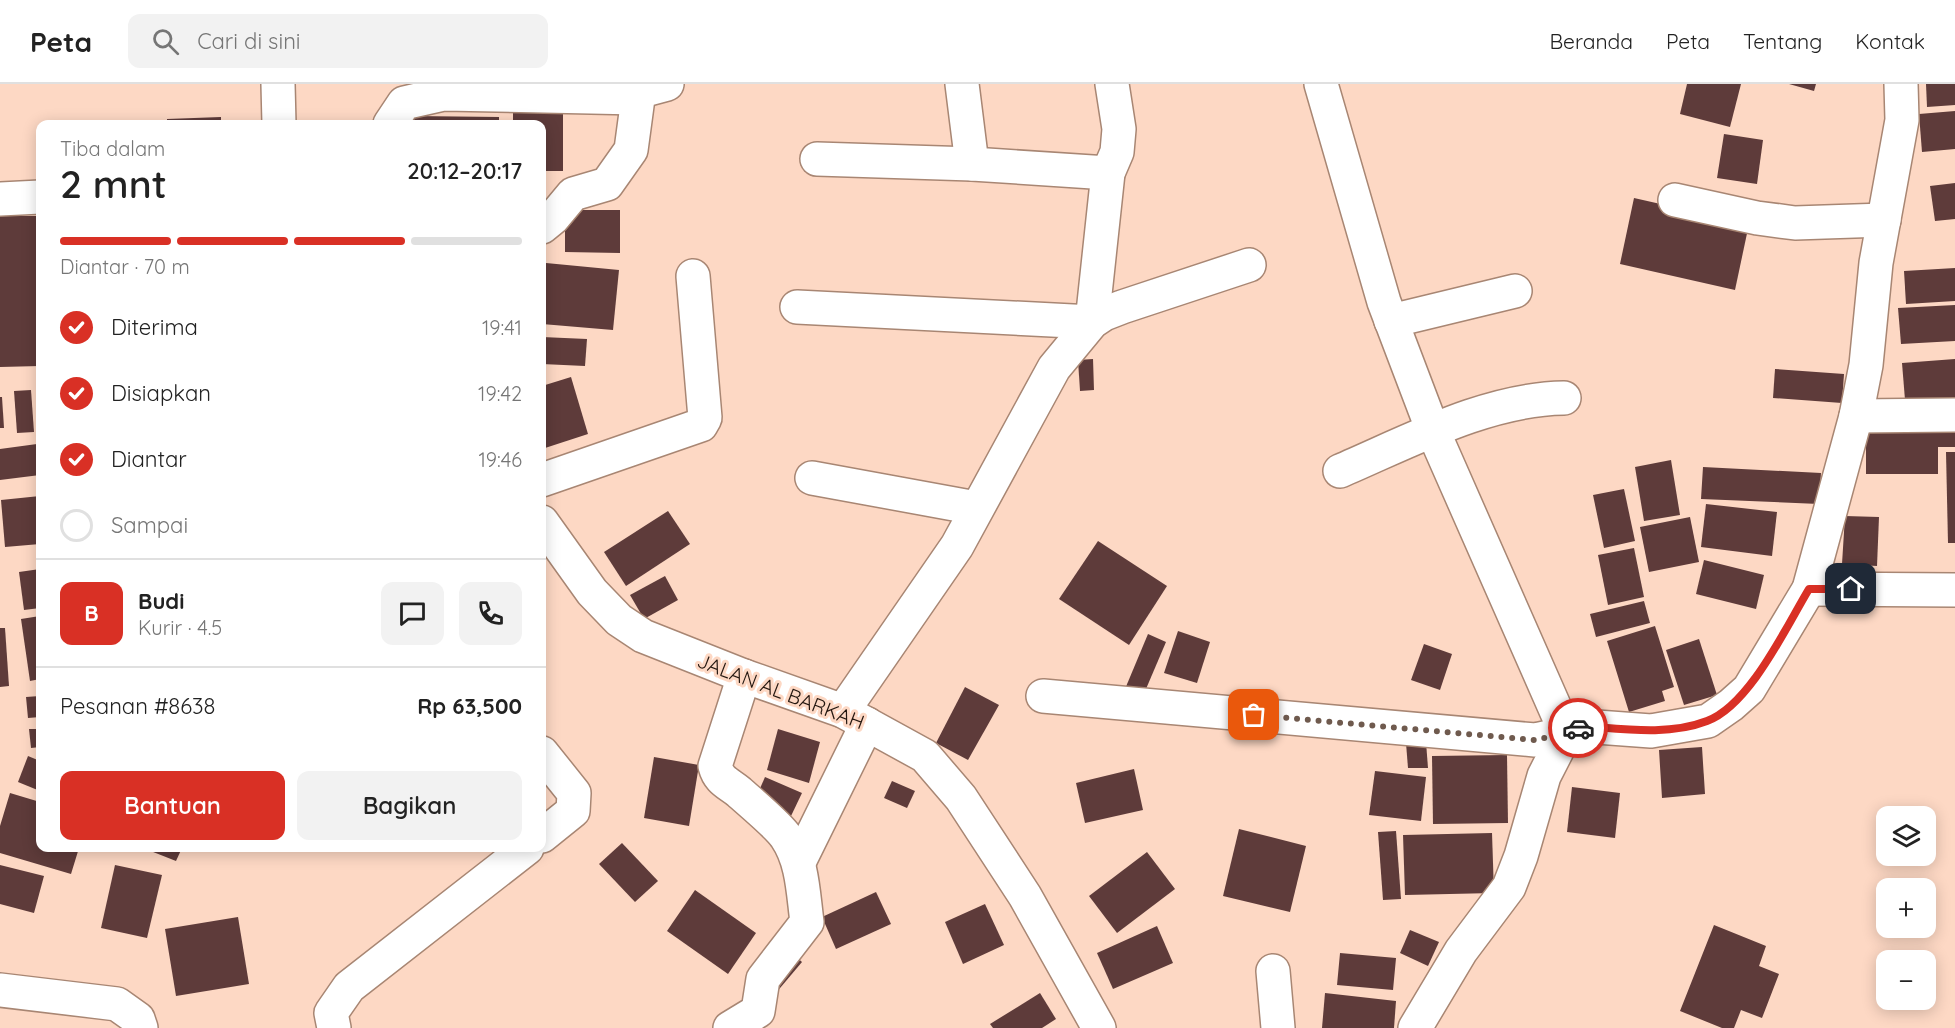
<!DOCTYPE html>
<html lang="id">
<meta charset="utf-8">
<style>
:root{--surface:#fff;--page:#f2f2f2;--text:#222;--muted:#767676;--line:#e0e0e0;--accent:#d93025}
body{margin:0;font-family:Quicksand,sans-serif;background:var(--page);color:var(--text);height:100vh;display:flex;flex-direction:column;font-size:22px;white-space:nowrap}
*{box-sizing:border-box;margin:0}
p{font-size:20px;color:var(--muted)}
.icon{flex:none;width:33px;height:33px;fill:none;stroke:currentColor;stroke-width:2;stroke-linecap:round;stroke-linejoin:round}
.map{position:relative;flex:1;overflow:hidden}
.drawer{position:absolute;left:36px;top:36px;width:510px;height:732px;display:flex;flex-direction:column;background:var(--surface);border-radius:12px;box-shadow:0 3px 15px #0003}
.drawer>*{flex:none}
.controls{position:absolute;left:1876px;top:722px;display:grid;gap:12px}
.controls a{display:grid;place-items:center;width:60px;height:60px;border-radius:12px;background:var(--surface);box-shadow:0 3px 15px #0003;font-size:30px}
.pin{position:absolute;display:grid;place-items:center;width:51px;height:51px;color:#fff;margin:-26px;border-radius:12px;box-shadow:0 3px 9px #0006}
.courier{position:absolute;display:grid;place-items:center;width:60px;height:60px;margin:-30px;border:4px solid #d93025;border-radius:50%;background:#fff;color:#222;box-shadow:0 2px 8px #0007}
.headline em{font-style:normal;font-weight:600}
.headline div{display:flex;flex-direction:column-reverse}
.headline{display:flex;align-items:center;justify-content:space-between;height:102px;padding:0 24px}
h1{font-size:39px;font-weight:600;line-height:45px}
.bar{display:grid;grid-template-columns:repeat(4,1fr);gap:9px 6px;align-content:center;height:72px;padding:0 24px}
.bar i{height:8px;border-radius:4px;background:var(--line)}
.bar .selected{background:var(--accent)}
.bar p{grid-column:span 4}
.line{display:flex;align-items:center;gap:15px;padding:0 24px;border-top:2px solid var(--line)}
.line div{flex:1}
.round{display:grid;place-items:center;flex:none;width:63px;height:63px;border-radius:12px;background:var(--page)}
ol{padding:0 24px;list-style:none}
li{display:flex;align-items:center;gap:18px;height:66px}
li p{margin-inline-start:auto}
li .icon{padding:6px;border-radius:50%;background:var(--accent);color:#fff;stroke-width:4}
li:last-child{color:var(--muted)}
li i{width:33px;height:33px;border:3px solid var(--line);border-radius:50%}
.cta{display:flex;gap:12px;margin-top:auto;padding:12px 24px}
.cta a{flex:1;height:69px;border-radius:12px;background:var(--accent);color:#fff;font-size:24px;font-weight:600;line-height:69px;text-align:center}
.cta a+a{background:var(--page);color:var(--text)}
header{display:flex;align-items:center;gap:36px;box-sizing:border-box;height:84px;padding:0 30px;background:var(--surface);border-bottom:2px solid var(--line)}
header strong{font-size:28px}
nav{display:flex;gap:33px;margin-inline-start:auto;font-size:21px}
.search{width:420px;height:54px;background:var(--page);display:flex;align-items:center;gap:15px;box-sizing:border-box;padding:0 21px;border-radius:12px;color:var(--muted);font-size:22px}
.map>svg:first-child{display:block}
.building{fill:#5e3b3a}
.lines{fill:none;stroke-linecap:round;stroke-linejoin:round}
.minor-casing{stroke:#a88673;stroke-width:36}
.minor{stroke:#fff;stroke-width:33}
.done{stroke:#6f5a4e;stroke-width:6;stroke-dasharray:0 10.8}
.route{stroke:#d93025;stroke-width:8}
.labels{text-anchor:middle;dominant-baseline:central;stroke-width:6;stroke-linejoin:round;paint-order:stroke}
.street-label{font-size:20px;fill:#23160f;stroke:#fdd8c4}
</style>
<header>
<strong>Peta</strong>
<div class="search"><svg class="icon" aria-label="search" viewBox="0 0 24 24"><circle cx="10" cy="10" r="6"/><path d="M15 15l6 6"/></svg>Cari di sini</div>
<nav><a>Beranda</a><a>Peta</a><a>Tentang</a><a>Kontak</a></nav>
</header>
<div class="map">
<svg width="1955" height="944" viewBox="0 0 1955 944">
<rect width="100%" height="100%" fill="#fdd8c4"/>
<!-- building -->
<g class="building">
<path d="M1687,0H1741L1730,43L1680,30Z"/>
<path d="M1789,0H1816L1814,7Z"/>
<path d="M1926,0H1955V21L1927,23Z"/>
<path d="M513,18L563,19V87H542V40H513Z"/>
<path d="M1955,27V65L1922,68L1919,30Z"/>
<path d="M413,32L499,33V40H413Z"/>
<path d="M221,33V40H167V35Z"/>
<path d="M1724,50L1763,56L1757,100L1717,94Z"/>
<path d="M542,99H546L543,120H542Z"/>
<path d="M1955,99V135L1935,137L1930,102Z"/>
<path d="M1634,114L1749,140L1735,206L1620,180Z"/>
<path d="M565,126H620V169L565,168Z"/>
<path d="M0,132H40V282L0,283Z"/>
<path d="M546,179L619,186L613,246L542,240Z"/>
<path d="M1955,184V217L1906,220L1904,187Z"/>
<path d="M1955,221V257L1901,260L1898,224Z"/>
<path d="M542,253L587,255L585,282L542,280Z"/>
<path d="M1093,275L1094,306L1080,307L1078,276Z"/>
<path d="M1955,275V324L1906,328L1902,279Z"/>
<path d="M1775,285L1844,290L1842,319L1773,314Z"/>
<path d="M571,293L588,350L542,365V302Z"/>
<path d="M31,306L34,348L17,349L14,307Z"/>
<path d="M0,313H2L4,344H0Z"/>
<path d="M1955,337V363H1938V390H1866V338Z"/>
<path d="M37,360L40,391L0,396V365Z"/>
<path d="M1946,368H1955V459H1948Z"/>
<path d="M1671,376L1680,431L1644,437L1635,383Z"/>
<path d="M1703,383L1821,389L1819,420L1701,415Z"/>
<path d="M1624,405L1635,457L1604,464L1593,411Z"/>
<path d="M40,412V460L5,463L1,416Z"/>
<path d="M1706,420L1777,428L1772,472L1701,463Z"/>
<path d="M668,427L690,460L626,502L604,468Z"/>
<path d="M1845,432L1879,433L1877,482L1842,480Z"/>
<path d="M1690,433L1699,478L1649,488L1640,443Z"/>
<path d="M1098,457L1167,502L1129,561L1059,515Z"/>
<path d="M1634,464L1644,513L1608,521L1598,471Z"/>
<path d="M1704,476L1764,491L1756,525L1696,510Z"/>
<path d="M40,485V524L24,526L19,488Z"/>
<path d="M665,492L678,516L644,535L630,511Z"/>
<path d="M1644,517L1650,539L1596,553L1590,530Z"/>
<path d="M40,532V595L30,597L21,535Z"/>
<path d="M1655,542L1674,603L1662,607L1665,617L1629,628L1607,557Z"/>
<path d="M0,544H5L9,602L0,603Z"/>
<path d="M1178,547L1210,558L1197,599L1164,589Z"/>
<path d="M1148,550L1166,558L1143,612L1125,605Z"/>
<path d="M1699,555L1717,611L1684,621L1666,566Z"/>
<path d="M1424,560L1452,570L1440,606L1411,596Z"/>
<path d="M965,603L999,621L968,676L936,659Z"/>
<path d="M40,612V633L28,634L26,613Z"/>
<path d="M29,645H40V663L31,664Z"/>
<path d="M778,645L820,658L809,699L767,686Z"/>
<path d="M1426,658L1428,684H1408L1406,659Z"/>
<path d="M1702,663L1705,710L1662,714L1659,666Z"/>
<path d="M1507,671L1508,739L1433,740L1432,672Z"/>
<path d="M28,672L40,677V707L18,698Z"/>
<path d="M654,673L699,681L689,742L644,734Z"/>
<path d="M1134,685L1143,726L1085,739L1076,699Z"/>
<path d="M1375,687L1426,693L1421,737L1369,731Z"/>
<path d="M765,693L802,709L791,732L755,716Z"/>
<path d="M892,697L915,707L907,724L884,714Z"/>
<path d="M1572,703L1620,709L1615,754L1567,748Z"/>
<path d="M10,709L40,718V764H79L71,790L0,769V742Z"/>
<path d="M1239,745L1306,762L1290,828L1223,812Z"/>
<path d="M1396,747L1401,815L1383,816L1378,748Z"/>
<path d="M1492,749L1494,809L1405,811L1403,751Z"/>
<path d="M622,759L658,797L635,818L599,780Z"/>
<path d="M143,764H182L176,777Z"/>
<path d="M1147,768L1175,805L1117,849L1089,812Z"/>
<path d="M0,781L44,792L34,829L0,820Z"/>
<path d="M115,781L162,791L147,854L101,844Z"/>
<path d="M695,806L756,849L728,890L667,847Z"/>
<path d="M876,808L891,840L836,865L822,833Z"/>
<path d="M985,820L1004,861L963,880L945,838Z"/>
<path d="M238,833L249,900L176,912L165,845Z"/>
<path d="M1714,841L1766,862L1759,882L1779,890L1762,934L1741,926L1734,944H1722L1680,927Z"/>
<path d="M1157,842L1173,879L1113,905L1097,869Z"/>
<path d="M1410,846L1439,858L1428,882L1400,869Z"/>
<path d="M1340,869L1396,874L1393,906L1337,901Z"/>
<path d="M793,870L802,878L775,910Z"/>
<path d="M1040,909L1056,935L1042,944H993L990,940Z"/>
<path d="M1325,909L1396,917L1394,944H1322Z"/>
</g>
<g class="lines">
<defs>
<g id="minor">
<path d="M278,0L279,40"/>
<path d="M962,0L972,80L1108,89"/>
<path d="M390,40L404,19L444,10L638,14"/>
<path d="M817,75L972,80"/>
<path d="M0,115L40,113"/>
<path d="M1675,116L1757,134L1795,139L1884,136"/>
<path d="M542,143L553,134L573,110L607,100L631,66L638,14L641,7L667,0"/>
<path d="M797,223L1092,238L1108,89L1117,68L1119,45L1112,0"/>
<path d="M1391,237L1515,207"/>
<path d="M1856,332L1955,331"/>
<path d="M1340,387C1410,357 1487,315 1564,314"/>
<path d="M812,394L976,424"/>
<path d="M542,396L701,341L705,334L693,192"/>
<path d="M542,438L592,508L619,536L643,552L744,592L843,627L925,672L961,714L1025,812L1099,944"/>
<path d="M1809,505L1955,506"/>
<path d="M1043,612L1535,656L1566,649L1433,347L1384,218L1321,0"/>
<path d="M843,627L957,462L1054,284L1092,238L1104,230L1122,223L1249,181"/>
<path d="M542,669L574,709L573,727L542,752"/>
<path d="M799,778L867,640"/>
<path d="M1273,887L1278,944"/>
<path d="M0,906L117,920L138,935L141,944"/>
<path d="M334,944L331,929L349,903L527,764"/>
<path d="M730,944L758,927L763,895L807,838C803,809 803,778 786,753C779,742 750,718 739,708C728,699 719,697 715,682L744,592"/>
<path d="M1415,944L1461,867L1509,803L1521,772L1544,692L1566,649L1583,642L1651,647L1708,637L1731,621L1749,605L1809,505L1856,332L1866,281L1876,179L1902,36L1901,0"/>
</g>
</defs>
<!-- minor casing -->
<use href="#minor" class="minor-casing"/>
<!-- minor -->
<use href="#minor" class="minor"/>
</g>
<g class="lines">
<!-- done -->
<path class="done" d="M1254,631L1535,656L1566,649L1578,644"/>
<!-- route -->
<path class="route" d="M1578,644L1583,642C1624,645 1668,652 1707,637C1750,621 1786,543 1809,505H1851"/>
</g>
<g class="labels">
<!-- street labels -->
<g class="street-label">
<text transform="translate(781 607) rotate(21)">JALAN AL BARKAH</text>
</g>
</g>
</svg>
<div class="controls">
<a><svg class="icon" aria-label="layers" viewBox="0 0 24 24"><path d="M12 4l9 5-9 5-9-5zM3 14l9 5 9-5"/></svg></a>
<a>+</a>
<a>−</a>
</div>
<div class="pin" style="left:1254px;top:631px;background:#ea580c"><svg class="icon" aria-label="bag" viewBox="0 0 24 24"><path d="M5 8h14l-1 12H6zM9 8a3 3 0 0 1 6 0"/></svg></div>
<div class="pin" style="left:1851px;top:505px;background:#1f2937"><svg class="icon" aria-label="home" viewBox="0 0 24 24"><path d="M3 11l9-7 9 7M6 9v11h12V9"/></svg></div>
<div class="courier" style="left:1578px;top:644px"><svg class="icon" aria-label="car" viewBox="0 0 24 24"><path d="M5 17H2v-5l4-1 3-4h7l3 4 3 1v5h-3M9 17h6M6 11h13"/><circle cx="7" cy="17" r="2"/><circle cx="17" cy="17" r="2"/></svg></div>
<section class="drawer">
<div class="headline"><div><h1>2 mnt</h1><p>Tiba dalam</p></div><em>20:12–20:17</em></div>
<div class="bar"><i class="selected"></i><i class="selected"></i><i class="selected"></i><i></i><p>Diantar · 70 m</p></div>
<ol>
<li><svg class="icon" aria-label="check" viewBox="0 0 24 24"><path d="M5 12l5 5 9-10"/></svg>Diterima<p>19:41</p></li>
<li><svg class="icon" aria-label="check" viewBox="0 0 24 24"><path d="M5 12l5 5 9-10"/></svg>Disiapkan<p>19:42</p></li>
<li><svg class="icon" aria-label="check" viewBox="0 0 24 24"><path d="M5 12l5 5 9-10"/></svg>Diantar<p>19:46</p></li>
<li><i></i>Sampai</li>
</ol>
<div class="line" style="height:108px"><b class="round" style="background:var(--accent);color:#fff">B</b><div><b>Budi</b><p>Kurir · 4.5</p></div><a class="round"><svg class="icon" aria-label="chat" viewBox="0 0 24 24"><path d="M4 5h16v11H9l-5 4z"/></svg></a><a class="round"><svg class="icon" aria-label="phone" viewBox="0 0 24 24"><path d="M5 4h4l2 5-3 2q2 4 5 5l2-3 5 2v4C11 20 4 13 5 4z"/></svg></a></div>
<div class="line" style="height:78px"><div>Pesanan #8638</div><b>Rp 63,500</b></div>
<div class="cta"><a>Bantuan</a><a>Bagikan</a></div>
</section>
</div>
